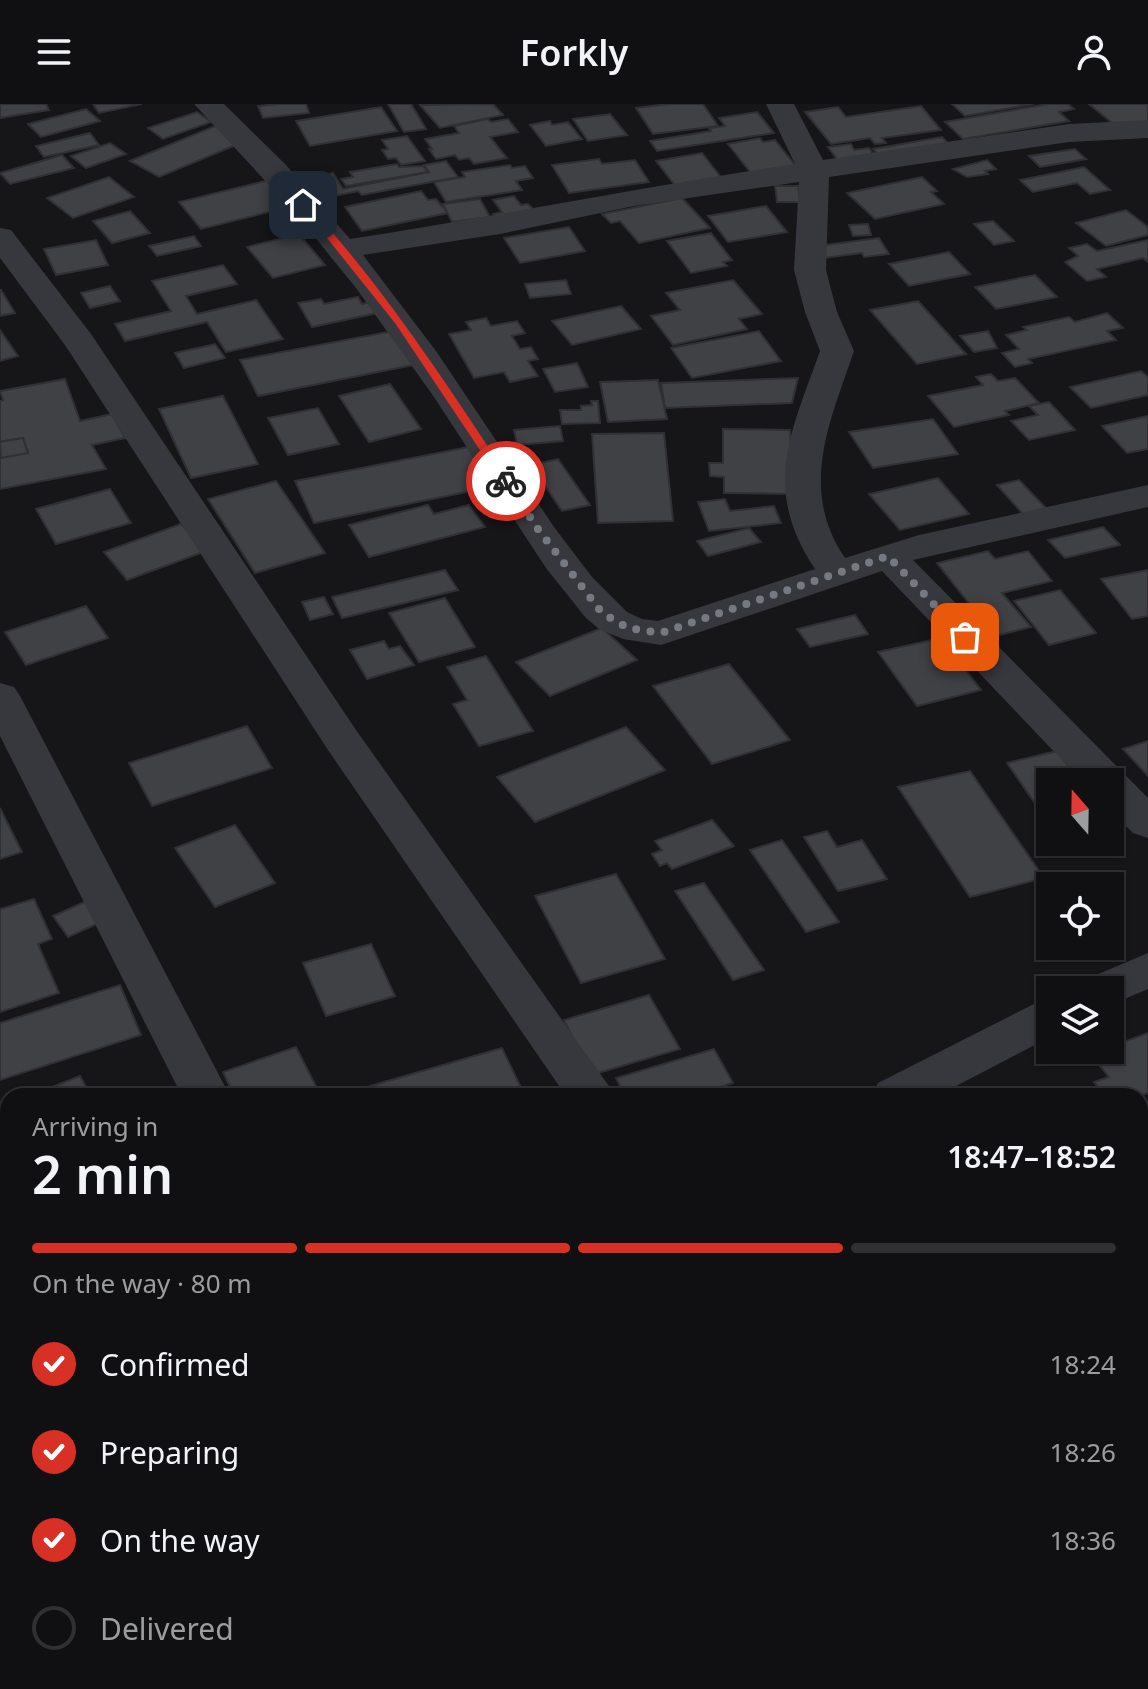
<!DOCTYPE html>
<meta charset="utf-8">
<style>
:root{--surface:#101012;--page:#19191b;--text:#f1f3f6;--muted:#9c9d9f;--line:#303032;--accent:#d93025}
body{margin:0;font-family:"Noto Sans",sans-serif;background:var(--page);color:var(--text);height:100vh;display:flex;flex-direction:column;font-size:30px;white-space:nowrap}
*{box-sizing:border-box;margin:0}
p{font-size:26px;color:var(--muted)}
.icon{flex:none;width:44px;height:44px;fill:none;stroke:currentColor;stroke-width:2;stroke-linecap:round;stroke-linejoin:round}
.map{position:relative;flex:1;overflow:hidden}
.sheet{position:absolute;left:0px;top:984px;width:1148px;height:602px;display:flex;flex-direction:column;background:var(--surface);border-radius:24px 24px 0 0;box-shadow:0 2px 6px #0004,0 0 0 2px var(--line)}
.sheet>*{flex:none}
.needle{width:52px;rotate:340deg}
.fabs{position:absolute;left:1036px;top:664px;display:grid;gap:16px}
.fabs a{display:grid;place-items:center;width:88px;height:88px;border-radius:0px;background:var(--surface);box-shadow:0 2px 6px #0004,0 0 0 2px var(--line);font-size:40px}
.pin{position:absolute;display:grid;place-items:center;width:68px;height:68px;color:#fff;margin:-34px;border-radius:16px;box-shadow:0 4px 12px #0006}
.courier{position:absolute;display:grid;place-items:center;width:80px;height:80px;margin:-40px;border:6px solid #d93025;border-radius:50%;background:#fff;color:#222;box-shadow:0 2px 10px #0007}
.head em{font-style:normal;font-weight:600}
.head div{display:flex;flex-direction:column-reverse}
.head{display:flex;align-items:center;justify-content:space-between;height:136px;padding:0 32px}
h1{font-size:52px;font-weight:600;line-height:60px}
.bar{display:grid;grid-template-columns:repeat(4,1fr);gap:12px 8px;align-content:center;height:96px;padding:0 32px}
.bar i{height:10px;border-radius:6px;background:var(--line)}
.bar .active{background:var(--accent)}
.bar p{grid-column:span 4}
ol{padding:0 32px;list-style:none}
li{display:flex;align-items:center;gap:24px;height:88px}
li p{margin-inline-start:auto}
li .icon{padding:8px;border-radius:50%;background:var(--accent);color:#fff;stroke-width:4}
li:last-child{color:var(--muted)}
li i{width:44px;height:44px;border:4px solid var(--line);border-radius:50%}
header{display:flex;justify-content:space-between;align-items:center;height:104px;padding:0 32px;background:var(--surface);font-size:36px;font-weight:600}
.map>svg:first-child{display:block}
.building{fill:#404145;stroke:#303034;stroke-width:2}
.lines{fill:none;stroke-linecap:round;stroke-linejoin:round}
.minor{fill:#37383d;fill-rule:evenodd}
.route{fill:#d93025}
.done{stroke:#757981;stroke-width:8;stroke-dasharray:0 14.4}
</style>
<header><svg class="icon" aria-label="menu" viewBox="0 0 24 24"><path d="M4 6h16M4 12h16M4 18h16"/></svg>Forkly<svg class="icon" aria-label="person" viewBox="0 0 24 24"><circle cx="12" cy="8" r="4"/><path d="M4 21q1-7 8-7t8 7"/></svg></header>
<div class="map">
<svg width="1148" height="1585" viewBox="0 0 1148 1585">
<rect width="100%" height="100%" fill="#161618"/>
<!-- building -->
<g class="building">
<path d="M0,0H46L49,6L0,14Z"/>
<path d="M93,0H142L99,9Z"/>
<path d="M278,0H306L309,9L263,14L258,2Z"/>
<path d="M388,0H411L426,25L404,28Z"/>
<path d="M493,0L503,11L440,24L420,1Z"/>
<path d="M668,0H703L718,22L653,30L636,4Z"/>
<path d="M952,0H1034L965,12Z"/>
<path d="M1048,0H1068L1074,5L1059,8L1069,17L963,35L945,18Z"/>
<path d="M1089,0H1148V17L1117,23Z"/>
<path d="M921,2L941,26L882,34L886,39L875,40L870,34L831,40L805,8L838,3L846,13Z"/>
<path d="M381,3L397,27L310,42L296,17Z"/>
<path d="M86,5L100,17L41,33L28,20Z"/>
<path d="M197,8L211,18L163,35L148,24Z"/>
<path d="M757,8L774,29L657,47L650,37L711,27L709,24L725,22L719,14Z"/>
<path d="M610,10L627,31L588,37L573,15Z"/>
<path d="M488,15L491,18L508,15L518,28L490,33L507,54L474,60L469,54L459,56L455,51L436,55L429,45H432L425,35L459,29L454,22Z"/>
<path d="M550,17L552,21L568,18L582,35L546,42L530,21Z"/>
<path d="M215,22L243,38L159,73L130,57Z"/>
<path d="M90,29L99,41L44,53L36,42Z"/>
<path d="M407,32L425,57L401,61L396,54L388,55L382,46L388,45L382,36Z"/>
<path d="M942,33L953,45L884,57L873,45Z"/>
<path d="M760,34L763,38L775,36L799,66L754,73L728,40Z"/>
<path d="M110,39L126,50L86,64L71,52Z"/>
<path d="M851,40L854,46L869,44L876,54L839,58L828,43Z"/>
<path d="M1075,45L1086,55L1040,63L1029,52Z"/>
<path d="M702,49L723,76L677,84L656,57Z"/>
<path d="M62,51L74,64L10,80L0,69Z"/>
<path d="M599,55L602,60L635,56L649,78L569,89L552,61Z"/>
<path d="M987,56L996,65L985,67L988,70L967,73L953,65Z"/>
<path d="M446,57L458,73L362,91L358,87L335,92L322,72L333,69L343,85L429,68L424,61Z"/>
<path d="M397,60L399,63L423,62L428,68L346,82L341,75L353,73L350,68Z"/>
<path d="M510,61L512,64L525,62L533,74L516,77L522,86L446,98L434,78L465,73L462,68Z"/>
<path d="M1084,63L1110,86L1090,90L1077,79L1033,88L1020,76Z"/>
<path d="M109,73L134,93L73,114L47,94Z"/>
<path d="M922,73L937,87L931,88L944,100L875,115L847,89Z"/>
<path d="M269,76L293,102L201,125L179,98Z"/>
<path d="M775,82H798L800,98H777Z"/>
<path d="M421,87L428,96L436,95L448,109L362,127L345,103Z"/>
<path d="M514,92L521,101L528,100L536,108L498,116L493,110L502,108L493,96Z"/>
<path d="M682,94L710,124L639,139L620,117L611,119L602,110Z"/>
<path d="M480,95L490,113L452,118L443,100Z"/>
<path d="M766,102L787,128L728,138L708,112Z"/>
<path d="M1126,106L1148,123V131L1106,142L1076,119Z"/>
<path d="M130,107L150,129L112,139L93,117Z"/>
<path d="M993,117L1014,137L994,141L974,120Z"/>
<path d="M868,120L871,131L853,132L849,121Z"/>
<path d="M569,123L585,147L520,159L504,134Z"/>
<path d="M711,129L732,156L723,158L727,162L691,169L667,137Z"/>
<path d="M299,130L325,161L273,174L247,143Z"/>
<path d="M194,132L201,142L157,152L149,142Z"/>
<path d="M879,134L889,150L864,153L862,149L824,154L817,142Z"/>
<path d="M96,136L108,161L56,171L44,145Z"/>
<path d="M1148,136V158L1143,154L1097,165L1106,173L1087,177L1065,158L1078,152L1069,144L1087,140L1097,147Z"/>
<path d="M949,148L970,170L909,182L889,160Z"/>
<path d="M223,161L237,180L186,192L197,210L256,196L283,235L226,248L207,218L125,237L115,220L171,207L152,177Z"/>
<path d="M1035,171L1057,193L996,205L975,183Z"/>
<path d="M566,176L571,190L530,194L525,180Z"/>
<path d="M733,176L762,210L739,215L747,225L673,241L651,212L680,206L666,189Z"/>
<path d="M110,182L120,197L90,204L81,189Z"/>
<path d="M0,186H1L15,209L0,212Z"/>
<path d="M358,193L362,200L375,197L382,208L312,223L298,199L321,195L324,200Z"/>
<path d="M918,197L966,250L917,260L870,206Z"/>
<path d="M621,202L641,225L572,241L552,217Z"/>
<path d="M1107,209L1123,224L1107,227L1116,236L1028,255L1032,259L1015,263L1002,249L1019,245L1006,231L1027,226L1023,223L1069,213L1075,218Z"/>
<path d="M486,214L491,222L517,217L525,229L512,232L520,245L531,243L538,255L528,257L538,272L510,278L504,268L474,274L449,230L471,226L466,218Z"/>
<path d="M0,226L18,252L0,257Z"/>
<path d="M398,226L418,260L258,292L240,256Z"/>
<path d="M759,227L781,257L692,274L671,244Z"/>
<path d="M988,227L997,244L974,248L960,232Z"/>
<path d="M215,240L225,254L184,264L175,249Z"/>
<path d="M577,259L588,283L555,288L543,265Z"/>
<path d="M1141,267L1148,273V291L1091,304L1070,283Z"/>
<path d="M991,270L998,277L1015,274L1039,299L1005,307L1009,311L954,323L928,292L983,281L976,273Z"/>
<path d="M798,274L792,299L665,304L661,279Z"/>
<path d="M65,275L80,317L112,310L125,334L92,341L106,365L0,385V352L28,349L23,334L0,338V297L3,296L0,287Z"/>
<path d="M658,276L667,315L608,318L600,278Z"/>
<path d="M390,280L421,325L369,338L339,292Z"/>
<path d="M223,292L258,360L191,374L159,305Z"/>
<path d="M591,297H598L600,319L562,320L560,306H581V302L592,301Z"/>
<path d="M1049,298L1075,326L1029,336L1011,317L1038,311L1029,302Z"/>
<path d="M318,304L339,340L288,351L268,314Z"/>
<path d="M1148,312V345L1127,349L1102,322Z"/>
<path d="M933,315L958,350L873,364L849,328Z"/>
<path d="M560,322L563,337L517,341L514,326Z"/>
<path d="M723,325L790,326L793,390L724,389V373L710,372L709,359H723Z"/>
<path d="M664,329L673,417L598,419L592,330Z"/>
<path d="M23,334L28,349L1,354L0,338Z"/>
<path d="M468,343L491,383L314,419L295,377Z"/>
<path d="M558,355L590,401L562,407L531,361Z"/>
<path d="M938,374L969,410L900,426L869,390Z"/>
<path d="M1019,376L1046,404L1023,410L997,381Z"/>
<path d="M276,377L325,449L255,469L208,395Z"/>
<path d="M110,385L131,419L56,440L36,405Z"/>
<path d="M725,395L730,407L774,402L781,419L709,427L698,398Z"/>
<path d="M428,401L434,410L469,401L485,423L369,453L349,421Z"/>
<path d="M181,420L206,447L127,476L104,448Z"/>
<path d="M1103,423L1120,441L1065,454L1048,436Z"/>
<path d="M749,424L761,438L708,452L697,437Z"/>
<path d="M988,447L995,455L1028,447L1052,477L1002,489L1031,523L995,532L937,459Z"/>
<path d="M445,466L458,486L342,514L332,493Z"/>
<path d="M1148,466V512L1132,515L1101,475Z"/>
<path d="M1060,486L1096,529L1049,541L1014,497Z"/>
<path d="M324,493L333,510L310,516L302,498Z"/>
<path d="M445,494L475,543L419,558L389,509Z"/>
<path d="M86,502L108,534L26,561L5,528Z"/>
<path d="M855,511L868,530L810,543L797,525Z"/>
<path d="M602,524L637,556L550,592L516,558Z"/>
<path d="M941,534L981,586L917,602L878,548Z"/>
<path d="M384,537L389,545L400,542L414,561L367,575L350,546Z"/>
<path d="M486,552L533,627L479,642L453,600L467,596L447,563Z"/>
<path d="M729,560L790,636L712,660L653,582Z"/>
<path d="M247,622L272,664L152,702L129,659Z"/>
<path d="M626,623L665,666L535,718L497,673Z"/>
<path d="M1148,637V672L1123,645Z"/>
<path d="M1057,647L1080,678H1050V721L1007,659Z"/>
<path d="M970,667L1044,774L970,793L898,683Z"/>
<path d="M0,704L22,748L0,755Z"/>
<path d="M712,716L734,742L672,765L667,759L660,762L652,750L662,746L655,737Z"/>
<path d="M235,721L275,779L215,803L175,744Z"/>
<path d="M827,727L837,743L862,736L887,775L838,787L804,733Z"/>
<path d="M782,736L839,818L806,828L750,746Z"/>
<path d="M616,770L665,855L581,879L535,792Z"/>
<path d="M704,779L764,866L733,876L675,787Z"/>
<path d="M34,795L52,835L38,840L59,889L0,908V805Z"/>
<path d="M91,795L108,815L68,833L53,812Z"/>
<path d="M371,840L395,892L326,912L303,859Z"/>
<path d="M120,881L141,931L0,976V919Z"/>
<path d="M649,891L680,945L591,971L564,916Z"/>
<path d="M1148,929V989L1140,992H1105L1094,978L1109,973L1090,950L1110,946V943Z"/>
<path d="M296,943L321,992H234L223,968Z"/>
<path d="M502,944L525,992H363L360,985Z"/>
<path d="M714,945L733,979L690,992H625L616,974Z"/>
<path d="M80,972L91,992H29Z"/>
<path d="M8,1000V1045L0,1029V1003Z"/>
<path d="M1148,1014V1048L1140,1038V1018Z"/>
<path d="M0,1104L8,1121V1148L0,1151Z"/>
<path d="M1140,1143L1148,1153V1261L1140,1251Z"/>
<path d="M8,1389V1490L0,1492V1392Z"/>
<path d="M1140,1441L1148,1455V1485L1140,1488Z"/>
<path d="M8,1500V1578H46L28,1585H0V1503Z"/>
<path d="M1148,1503V1548L1140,1534V1506Z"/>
<path d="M117,1578H148L149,1585H94Z"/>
<path d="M280,1578H513L495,1585H280L278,1579Z"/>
<path d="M579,1578H702L704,1585H581Z"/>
<path d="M727,1578H845L848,1585H730Z"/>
<path d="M920,1578H1073L1077,1585H924Z"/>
</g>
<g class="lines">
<!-- minor -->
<g class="minor">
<path d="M194,0H224L286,61L350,135C499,112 646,82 795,60L766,0H794L823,56L1069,20L1148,16V34L1069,38L829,73L826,166L837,208L854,247C830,318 798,385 845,454L919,431L1148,381V403L913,456L1148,694V734L1133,729L1110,706V678H1083L882,467L661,541L623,535L599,525L586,514L546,464L434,293L356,184L296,110ZM799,78L794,166L805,208L820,247C791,329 761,384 815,465L658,517L642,515L627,508L592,473L554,423L436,247L363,151L500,130L634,102Z"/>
<path d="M0,124L11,126L91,230L356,626L616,992H566L328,646L65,241L0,154Z"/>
<path d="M0,579L14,583L20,592L230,992H182L0,632Z"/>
<path d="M1148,849V885L1110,901V886H1082L1089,874Z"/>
<path d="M1050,895V933L937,992H871L878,979L1034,900Z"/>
<path d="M8,1271V1317L0,1319V1273Z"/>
<path d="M167,1578H227L230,1585H170Z"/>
</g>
</g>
<!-- route -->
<path class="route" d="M299,99H306C385,184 447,281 511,377L510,379H502L395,219Z"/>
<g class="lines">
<!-- done -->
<path class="done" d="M506,377L538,425L602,509L628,524L661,529L888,452L965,533"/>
</g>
</svg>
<div class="fabs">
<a><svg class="needle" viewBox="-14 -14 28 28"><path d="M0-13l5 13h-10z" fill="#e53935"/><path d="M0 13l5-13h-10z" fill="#9c9d9f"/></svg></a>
<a><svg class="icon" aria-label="locate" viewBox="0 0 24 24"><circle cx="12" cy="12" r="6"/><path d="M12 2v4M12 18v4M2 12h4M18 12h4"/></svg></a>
<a><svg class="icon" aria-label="layers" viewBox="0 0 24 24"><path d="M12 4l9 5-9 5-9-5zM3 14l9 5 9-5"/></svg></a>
</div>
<div class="pin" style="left:965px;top:533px;background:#ea580c"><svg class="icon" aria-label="bag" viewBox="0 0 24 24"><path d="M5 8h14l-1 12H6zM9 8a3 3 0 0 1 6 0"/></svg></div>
<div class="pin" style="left:303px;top:101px;background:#1f2937"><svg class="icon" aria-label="home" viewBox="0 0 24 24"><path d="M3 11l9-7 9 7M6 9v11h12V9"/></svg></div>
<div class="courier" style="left:506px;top:377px"><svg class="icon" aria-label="bike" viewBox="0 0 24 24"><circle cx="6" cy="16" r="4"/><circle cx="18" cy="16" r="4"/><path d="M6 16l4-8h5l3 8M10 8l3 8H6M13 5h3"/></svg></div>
<section class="sheet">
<div class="head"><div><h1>2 min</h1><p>Arriving in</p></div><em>18:47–18:52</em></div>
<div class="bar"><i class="active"></i><i class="active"></i><i class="active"></i><i></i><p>On the way · 80 m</p></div>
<ol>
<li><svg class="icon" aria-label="check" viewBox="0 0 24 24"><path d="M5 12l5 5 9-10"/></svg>Confirmed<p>18:24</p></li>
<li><svg class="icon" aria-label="check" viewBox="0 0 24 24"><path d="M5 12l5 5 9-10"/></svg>Preparing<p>18:26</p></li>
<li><svg class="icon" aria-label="check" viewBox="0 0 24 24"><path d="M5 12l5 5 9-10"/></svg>On the way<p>18:36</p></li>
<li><i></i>Delivered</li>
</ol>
</section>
</div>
